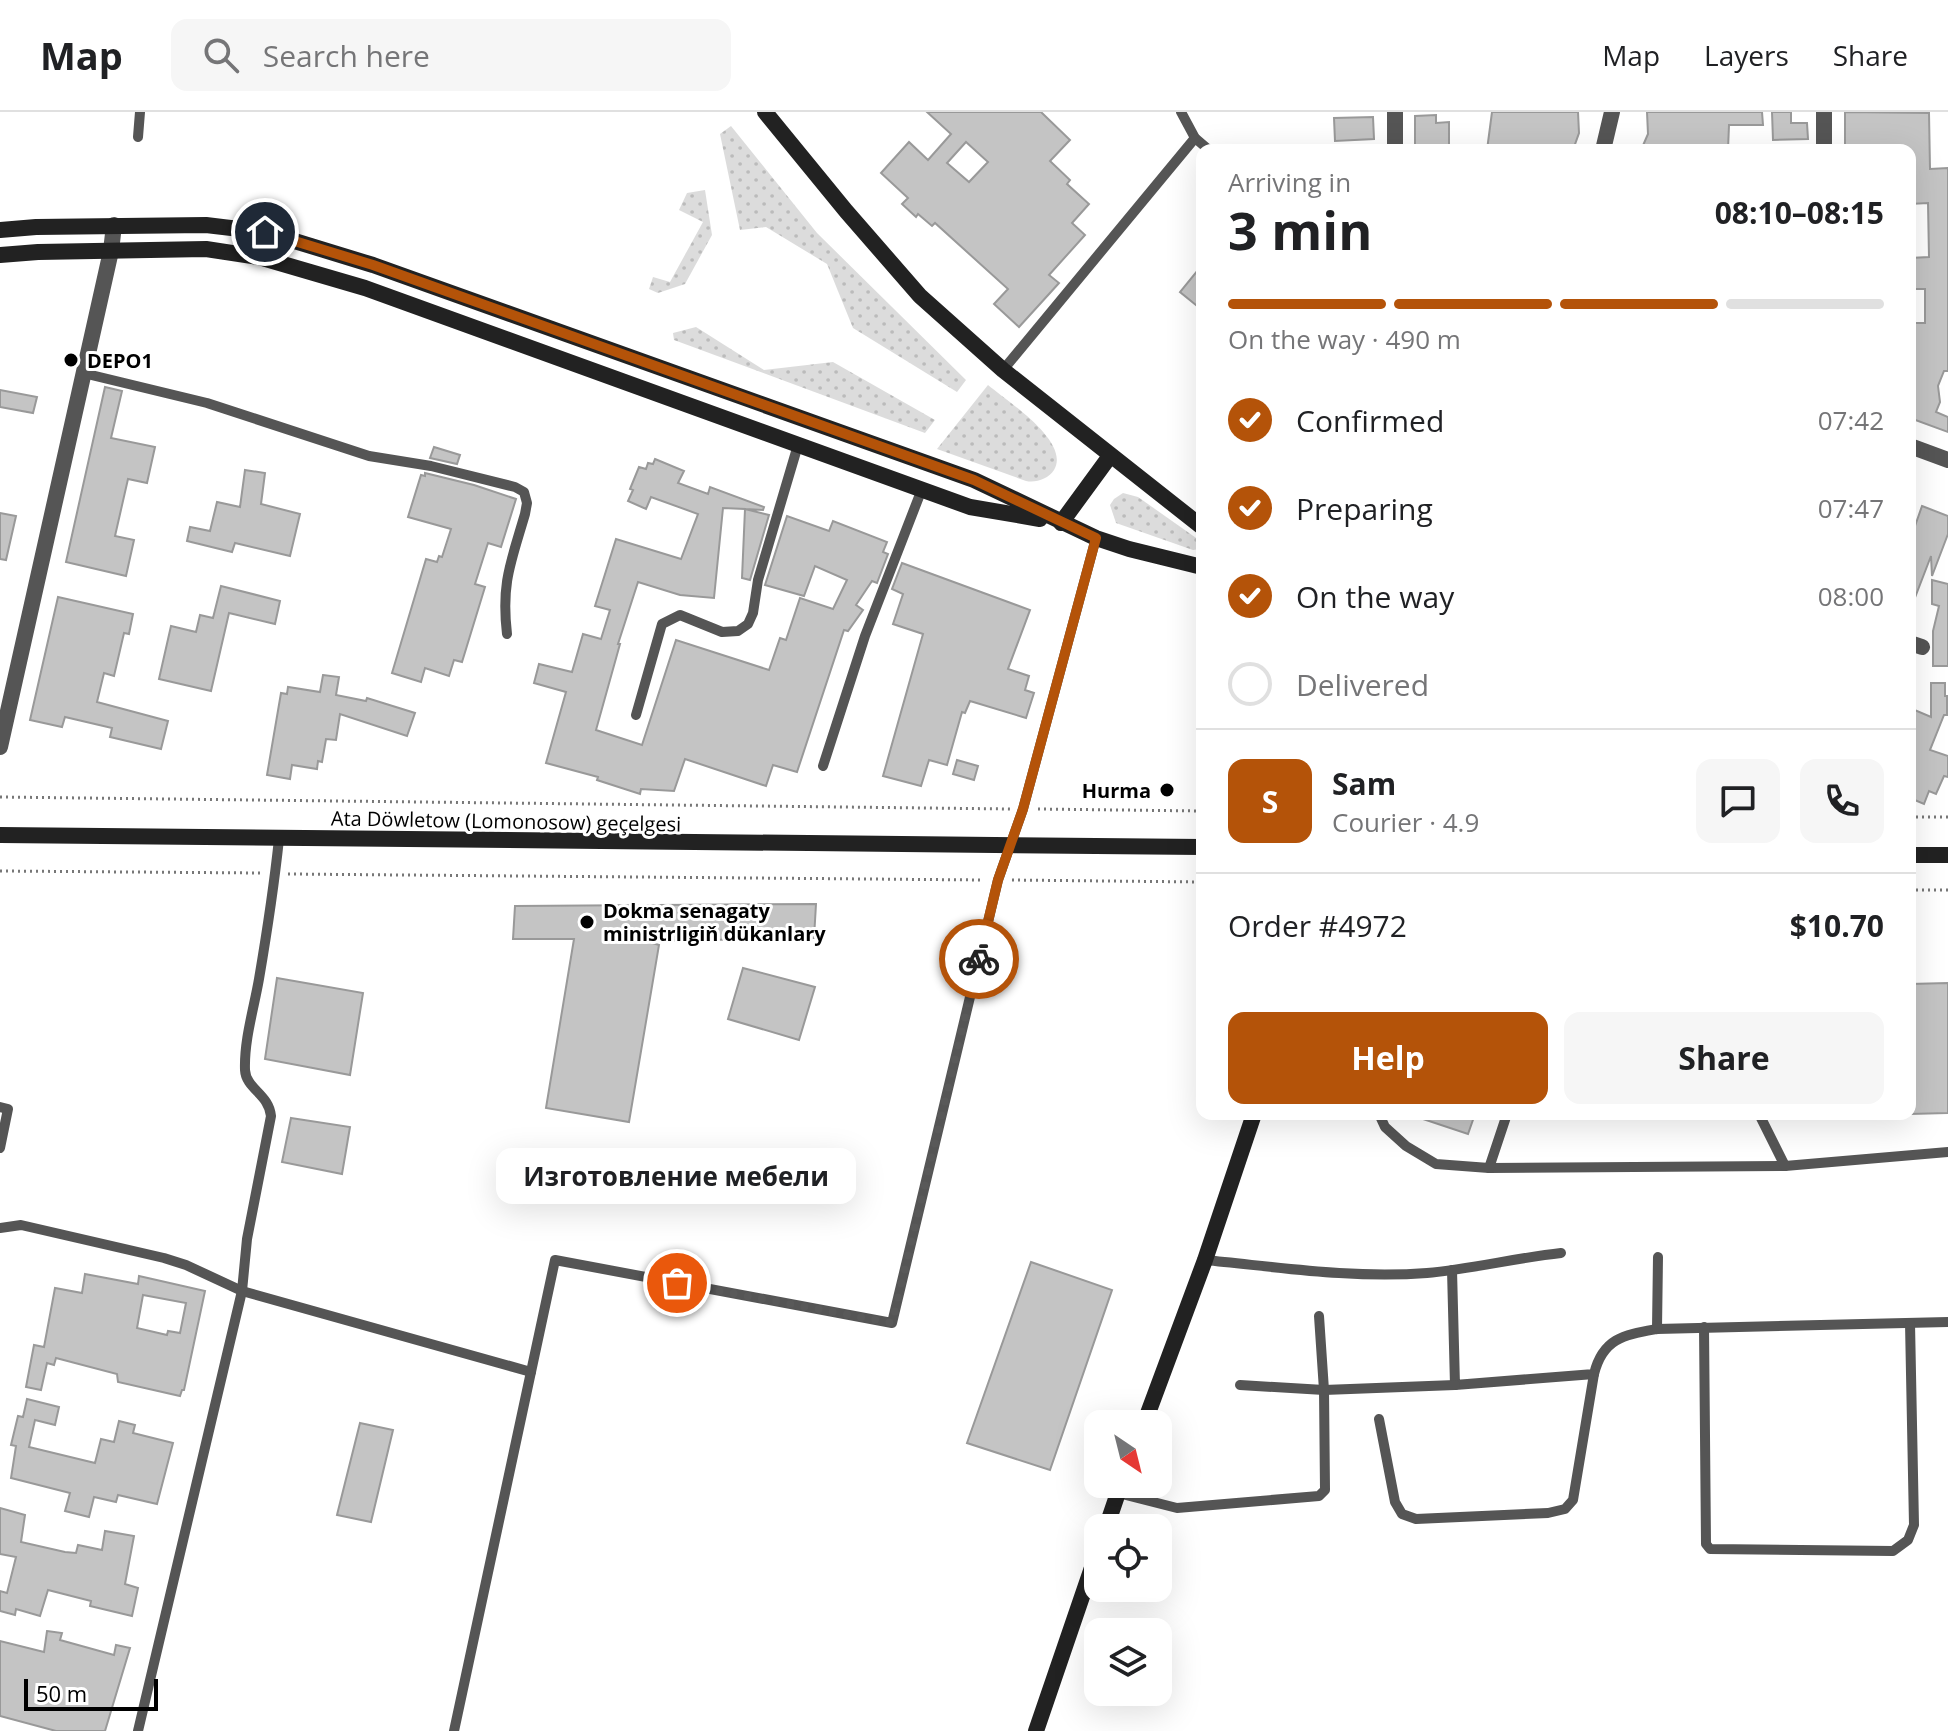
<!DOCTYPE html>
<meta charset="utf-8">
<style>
:root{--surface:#fff;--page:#f6f6f6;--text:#202124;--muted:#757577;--line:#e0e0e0;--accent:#b45309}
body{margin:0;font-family:"Open Sans",sans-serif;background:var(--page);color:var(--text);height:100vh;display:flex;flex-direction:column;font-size:30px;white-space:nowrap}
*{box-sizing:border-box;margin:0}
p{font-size:26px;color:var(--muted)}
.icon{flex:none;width:44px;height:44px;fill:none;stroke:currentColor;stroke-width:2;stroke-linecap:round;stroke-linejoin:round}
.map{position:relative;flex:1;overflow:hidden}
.side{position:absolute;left:1196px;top:32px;width:720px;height:976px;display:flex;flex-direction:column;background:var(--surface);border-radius:16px;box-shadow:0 8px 32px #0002}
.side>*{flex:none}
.needle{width:52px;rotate:145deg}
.fabs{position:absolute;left:1084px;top:1298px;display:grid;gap:16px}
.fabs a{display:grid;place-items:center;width:88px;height:88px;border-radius:16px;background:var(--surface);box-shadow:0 8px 32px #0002;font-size:40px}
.scale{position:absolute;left:24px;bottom:20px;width:134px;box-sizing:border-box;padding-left:8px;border:4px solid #000;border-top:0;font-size:22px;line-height:28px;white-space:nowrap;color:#000;-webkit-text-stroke:6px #fff;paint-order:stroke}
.pin{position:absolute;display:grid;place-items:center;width:68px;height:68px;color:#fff;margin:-34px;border:4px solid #fff;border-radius:50%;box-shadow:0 2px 8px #0007}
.courier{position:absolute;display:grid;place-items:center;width:80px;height:80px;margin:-40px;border:6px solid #b45309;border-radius:50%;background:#fff;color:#222;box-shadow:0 2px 10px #0007}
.bubble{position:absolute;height:56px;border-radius:16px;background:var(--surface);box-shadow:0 8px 32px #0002;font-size:26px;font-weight:700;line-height:56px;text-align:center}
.head em{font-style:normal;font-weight:700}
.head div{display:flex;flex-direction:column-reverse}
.head{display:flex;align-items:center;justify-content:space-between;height:136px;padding:0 32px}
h1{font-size:52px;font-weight:700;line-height:60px}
.bar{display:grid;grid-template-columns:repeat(4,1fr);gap:12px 8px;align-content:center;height:96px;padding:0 32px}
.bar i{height:10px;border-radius:6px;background:var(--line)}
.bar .active{background:var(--accent)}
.bar p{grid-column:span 4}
.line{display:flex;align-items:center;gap:20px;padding:0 32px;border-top:2px solid var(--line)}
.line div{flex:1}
.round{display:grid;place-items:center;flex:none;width:84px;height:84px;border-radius:16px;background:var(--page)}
ol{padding:0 32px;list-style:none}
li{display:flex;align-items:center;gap:24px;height:88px}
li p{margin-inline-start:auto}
li .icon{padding:8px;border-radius:50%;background:var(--accent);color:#fff;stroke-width:4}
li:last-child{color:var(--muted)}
li i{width:44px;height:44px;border:4px solid var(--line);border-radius:50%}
.button{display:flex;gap:16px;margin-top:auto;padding:16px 32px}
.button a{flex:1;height:92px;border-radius:16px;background:var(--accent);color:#fff;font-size:32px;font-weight:700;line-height:92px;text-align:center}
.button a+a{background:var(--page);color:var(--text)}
header{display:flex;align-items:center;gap:48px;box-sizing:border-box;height:112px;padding:0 40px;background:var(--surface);border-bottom:2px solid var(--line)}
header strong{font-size:38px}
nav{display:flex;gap:44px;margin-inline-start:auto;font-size:28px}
.search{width:560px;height:72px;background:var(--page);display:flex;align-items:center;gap:20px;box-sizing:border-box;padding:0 28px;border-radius:16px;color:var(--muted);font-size:30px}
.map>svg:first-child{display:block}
.grass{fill:url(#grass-dots)}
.building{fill:#c4c4c4;stroke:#999;stroke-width:2;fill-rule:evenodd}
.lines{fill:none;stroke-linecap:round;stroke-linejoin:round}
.path{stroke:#777;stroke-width:3;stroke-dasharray:2 4;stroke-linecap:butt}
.lane{stroke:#555;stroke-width:10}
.street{stroke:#555;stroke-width:16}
.secondary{stroke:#222;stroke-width:16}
.done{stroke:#595959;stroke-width:8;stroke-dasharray:0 14.4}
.route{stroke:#b45309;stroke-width:10}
.poi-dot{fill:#000;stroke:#fff;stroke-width:3}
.labels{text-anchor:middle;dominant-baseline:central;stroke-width:6;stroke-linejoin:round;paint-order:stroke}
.poi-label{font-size:20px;font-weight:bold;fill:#000;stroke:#fff;text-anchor:start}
.street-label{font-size:20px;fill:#000;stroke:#fff}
</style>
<header>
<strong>Map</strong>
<div class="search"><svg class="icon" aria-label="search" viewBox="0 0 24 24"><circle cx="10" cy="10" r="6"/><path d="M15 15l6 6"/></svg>Search here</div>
<nav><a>Map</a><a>Layers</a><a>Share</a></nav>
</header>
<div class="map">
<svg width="1948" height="1619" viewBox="0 0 1948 1619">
<defs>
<pattern id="grass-dots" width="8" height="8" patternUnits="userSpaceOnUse" patternTransform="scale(2)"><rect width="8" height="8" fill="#dcdcdc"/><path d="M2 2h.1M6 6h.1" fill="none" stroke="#bbb" stroke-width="1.8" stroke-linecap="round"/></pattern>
</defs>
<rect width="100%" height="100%" fill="#fff"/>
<!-- grass -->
<g class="grass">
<path d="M731,14L817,121L966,268L957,280L853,216L827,152L766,115L740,118L720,22Z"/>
<path d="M705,78L712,123L685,172L658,181L649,177L653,165L670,170L703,110L679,98L687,81Z"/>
<path d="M696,215L764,258L833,250L935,308L925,321L674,228L673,221Z"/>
<path d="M988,273C1007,289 1071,330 1054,358C1048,367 1036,371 1026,369L937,337Z"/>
<path d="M1123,381L1138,385L1199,428L1200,437L1193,438L1116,411L1110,393L1114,387Z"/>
</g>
<!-- building -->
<g class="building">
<path d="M927,0H1041L1070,28L1050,49L1070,68L1067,72L1089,92L1072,111L1085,123L1049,163L1059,171L1019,215L994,192L1008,177L935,111L932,114L918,102L916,105L902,92L908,86L881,61L909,30L928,48L951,22ZM966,30L988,50L969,70L947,51Z"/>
<path d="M1492,0H1578L1579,21L1574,35L1569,38H1487Z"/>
<path d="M1647,0H1762L1763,13H1729L1728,38H1641L1648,22Z"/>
<path d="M1772,0H1791V11H1807L1808,27L1773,28Z"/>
<path d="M1845,0L1929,1L1930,57L1948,56V259H1944L1938,274L1940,290L1936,300L1948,305V320L1910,306V211H1925V177H1910V146L1929,145L1928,91L1910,92V38H1845Z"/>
<path d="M1436,3V11L1449,10V38H1415V4Z"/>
<path d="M1373,5L1374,27L1335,29L1334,6Z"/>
<path d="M1202,153V198L1180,180Z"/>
<path d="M105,275L122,279L111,326L155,335L147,371L128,367L115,424L134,428L126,464L66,450Z"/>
<path d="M0,278L37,285L33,301L0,295Z"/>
<path d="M434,335L460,343L457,352L430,346Z"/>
<path d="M655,347L684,359L678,371L708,382L710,375L764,395L763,398L745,397L769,403L750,468L742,466L745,397L723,396L714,486L680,483L638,470L618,532H620L596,618L642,633L676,528L769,558L780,526L786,528L800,486L833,497L847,468L815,454L804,484L765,473L787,404L829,419L833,409L887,430L883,440L888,442L877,471L872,469L856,493L863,498L848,519L844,518L797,660L773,653L766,674L685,647L674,679L641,677L640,682L597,668L598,665L546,651L566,580L534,571L539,552L572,560L583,522L601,527L610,498L595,494L616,427L681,447L698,402L651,385L646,397L628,389L633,378L630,377L639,355L646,357L648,351L653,352Z"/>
<path d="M245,358L265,361L261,392L300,402L290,444L235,431L232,440L187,429L190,415L210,419L217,390L240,395Z"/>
<path d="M425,361L474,373L516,387L501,435L488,431L475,472L485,475L462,550L454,548L449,564L425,556L421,570L392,561L426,447L437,450L439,444L442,445L451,417L408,405L421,363L425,364Z"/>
<path d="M1922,394L1948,404V422L1932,464L1931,444L1911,496L1910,412L1915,414Z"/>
<path d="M0,401L16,404L6,448L0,447Z"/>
<path d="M902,451L1030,498L1008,557L1029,564L1025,578L1034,581L1026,606L970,589L965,601L962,600L947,653L929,648L921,674L883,664L923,522L893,512L903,482L892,477Z"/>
<path d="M1932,468L1948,472V554H1933V519L1939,494L1932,492Z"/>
<path d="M221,474L280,489L275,512L229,501L211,579L159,567L171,514L196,520L200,503L213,506Z"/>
<path d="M58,485L133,502L129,522L124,521L114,564L104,561L97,590L168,609L161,637L110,625L112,616L65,605L62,615L30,608Z"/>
<path d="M323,563L339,565L336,583L366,589L367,586L415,601L407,624L340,602L336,628L326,627L322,650L318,649L317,657L292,653L290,667L267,663L281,581L287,582L288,575L320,580Z"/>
<path d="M1931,571H1945V584H1947V603H1944L1930,638L1948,644V665L1944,664L1936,682L1929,679L1924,692L1910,686V596L1931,605Z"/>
<path d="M957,648L978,654L974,668L953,662Z"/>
<path d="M816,792L814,826L646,829L659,833L629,1010L546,996L574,827H513L515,794Z"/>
<path d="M743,856L815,875L799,928L728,907Z"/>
<path d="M277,866L363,881L350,963L265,947Z"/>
<path d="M1948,871V1001L1910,1002V872Z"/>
<path d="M1417,1002H1475L1468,1022L1417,1005Z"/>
<path d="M291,1006L350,1015L342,1062L282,1050Z"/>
<path d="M1031,1150L1112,1178L1050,1358L967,1331Z"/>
<path d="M85,1162L138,1172L139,1164L205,1179L184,1278H182L180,1284L118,1270L117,1262L56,1246L54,1253L47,1251L41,1278L26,1275L34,1233L44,1235L55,1176L82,1181ZM143,1183L186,1191L180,1221L168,1219L167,1223L137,1216Z"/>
<path d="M27,1287L59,1295L55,1313L35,1308L29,1335L95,1351L101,1327L114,1330L119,1309L135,1313L133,1321L173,1331L157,1392L118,1383L116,1390L94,1385L89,1405L65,1399L70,1381L11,1366L16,1334L11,1333L18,1304L23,1305Z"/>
<path d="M360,1311L393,1318L371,1410L337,1403Z"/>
<path d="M0,1396L25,1403L21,1430L65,1440L76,1441L78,1433L102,1438L105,1419L134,1424L125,1472L138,1476L132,1504L90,1494L91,1489L48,1478L40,1504L16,1497L15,1503L0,1499V1479L7,1481L16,1445L0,1442Z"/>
<path d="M47,1519L62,1521L60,1528L114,1543L116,1533L130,1536L105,1619H56L0,1604V1529L44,1540Z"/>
</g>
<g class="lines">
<!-- path -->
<g class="path">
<path d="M0,685L1010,697"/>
<path d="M1038,697L1202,699"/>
<path d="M1910,705H1948"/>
<path d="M0,759L260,761"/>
<path d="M288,762L984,768"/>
<path d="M1012,768L1202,770"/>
<path d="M1910,778H1948"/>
</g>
<!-- lane -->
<g class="lane">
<path d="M1181,0L1195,26L1209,38"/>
<path d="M138,25L140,0"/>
<path d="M1003,258L1195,26"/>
<path d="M83,261L207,291L369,344L431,354L515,375L524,380L527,391L525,402C511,450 501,471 507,522"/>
<path d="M636,603L662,512L680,503L722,520L738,519L748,512L753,501L758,468L798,333"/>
<path d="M823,654L865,524L922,377"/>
<path d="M0,995L8,997L0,1036"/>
<path d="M1379,1002L1385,1015L1406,1034L1436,1052L1489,1056L1785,1054L1948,1040"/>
<path d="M1759,1002L1785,1054"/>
<path d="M1489,1056L1507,1002"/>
<path d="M0,1116L21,1113L164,1146L186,1153L242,1179L531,1260"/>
<path d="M1205,1148C1278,1155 1353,1167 1427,1161C1471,1157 1516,1146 1561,1141"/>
<path d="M1452,1158L1455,1273L1594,1262C1603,1226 1624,1223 1657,1217L1948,1210"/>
<path d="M1704,1215L1706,1432L1710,1437L1893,1439L1908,1428L1914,1413L1910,1211"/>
<path d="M1657,1217L1658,1145"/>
<path d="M1240,1273L1324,1278L1455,1273"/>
<path d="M1379,1307L1395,1390L1402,1402L1416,1407L1548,1401L1565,1397L1573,1388L1594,1262"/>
<path d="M1118,1381L1177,1396L1319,1384L1325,1378L1324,1278L1319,1204"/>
<path d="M138,1619L242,1179L247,1127L271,1004C269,982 246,977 245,958C244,928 254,896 259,867C267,820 274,774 279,727"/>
<path d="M454,1619L555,1148L892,1211L998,768L1023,697L1096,426"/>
</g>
<!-- street -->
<g class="street">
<path d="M1395,0V38"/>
<path d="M1824,0V38"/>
<path d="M1603,38L1612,0"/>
<path d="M1910,334L1948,348"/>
<path d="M1910,531L1922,535"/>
<path d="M0,635L111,139L114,113"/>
</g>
<!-- secondary -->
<g class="secondary">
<path d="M765,0L846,99L920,184L1003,258L1202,415"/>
<path d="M0,118L36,115L206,113L265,120L373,153L974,368L1096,426L1129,437L1202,455"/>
<path d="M0,143L38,140L206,137L259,145L365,176L970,395L1040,407"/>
<path d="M1061,411L1110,344"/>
<path d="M0,723L1202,735"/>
<path d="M1910,743H1948"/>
<path d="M1144,1312L1205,1148L1254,1002"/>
<path d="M1106,1416L1121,1372"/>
<path d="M1036,1619L1098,1438"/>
</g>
</g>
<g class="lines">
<!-- done -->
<path class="done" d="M677,1171L892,1211L979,847"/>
<!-- route -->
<path class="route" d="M265,120L373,153L974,368L1096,426L1023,697L998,768L979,847"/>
</g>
<!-- markers -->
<g class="poi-dot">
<circle cx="71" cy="248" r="8"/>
<circle cx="1167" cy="678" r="8"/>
<circle cx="587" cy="810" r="8"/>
</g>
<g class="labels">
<!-- poi labels -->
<g class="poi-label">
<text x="87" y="248">DEPO1</text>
<text x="1151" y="678" text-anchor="end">Hurma</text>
<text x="603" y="798">Dokma senagaty<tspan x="603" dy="23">ministrligiň dükanlary</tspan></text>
</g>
<!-- street labels -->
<g class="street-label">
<text transform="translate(506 709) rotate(1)">Ata Döwletow (Lomonosow) geçelgesi</text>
</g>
</g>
</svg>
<div class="fabs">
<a><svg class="needle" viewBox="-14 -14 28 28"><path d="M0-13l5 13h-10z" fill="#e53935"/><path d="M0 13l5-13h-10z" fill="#757577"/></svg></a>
<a><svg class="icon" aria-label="locate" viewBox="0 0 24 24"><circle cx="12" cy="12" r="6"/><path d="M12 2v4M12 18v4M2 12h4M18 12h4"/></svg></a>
<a><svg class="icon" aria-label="layers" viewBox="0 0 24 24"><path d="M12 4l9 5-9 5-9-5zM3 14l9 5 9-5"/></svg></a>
</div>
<div class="scale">50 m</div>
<div class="pin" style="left:677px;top:1171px;background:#ea580c"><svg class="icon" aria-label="bag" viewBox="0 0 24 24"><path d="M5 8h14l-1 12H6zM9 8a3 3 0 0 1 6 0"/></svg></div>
<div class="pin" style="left:265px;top:120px;background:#1f2937"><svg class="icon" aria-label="home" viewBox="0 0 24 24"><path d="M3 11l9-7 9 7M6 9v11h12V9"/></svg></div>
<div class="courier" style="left:979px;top:847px"><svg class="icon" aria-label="bike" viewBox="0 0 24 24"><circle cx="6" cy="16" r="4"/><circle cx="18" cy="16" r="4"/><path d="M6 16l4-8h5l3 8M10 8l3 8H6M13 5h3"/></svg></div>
<div class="bubble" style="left:496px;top:1036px;width:360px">Изготовление мебели</div>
<section class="side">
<div class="head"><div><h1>3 min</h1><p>Arriving in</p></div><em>08:10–08:15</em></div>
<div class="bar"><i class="active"></i><i class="active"></i><i class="active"></i><i></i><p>On the way · 490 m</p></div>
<ol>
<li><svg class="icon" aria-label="check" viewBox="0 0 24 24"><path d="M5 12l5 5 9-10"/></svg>Confirmed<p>07:42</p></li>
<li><svg class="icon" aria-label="check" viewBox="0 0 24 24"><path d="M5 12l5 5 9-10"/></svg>Preparing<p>07:47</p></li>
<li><svg class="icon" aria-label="check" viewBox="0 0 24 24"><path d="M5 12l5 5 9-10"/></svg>On the way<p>08:00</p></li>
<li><i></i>Delivered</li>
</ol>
<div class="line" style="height:144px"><b class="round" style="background:var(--accent);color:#fff">S</b><div><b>Sam</b><p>Courier · 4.9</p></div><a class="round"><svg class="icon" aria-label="chat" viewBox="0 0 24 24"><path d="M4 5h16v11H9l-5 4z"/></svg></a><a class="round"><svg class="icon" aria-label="phone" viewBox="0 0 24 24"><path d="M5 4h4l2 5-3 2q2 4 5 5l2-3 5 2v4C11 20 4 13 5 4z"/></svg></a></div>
<div class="line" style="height:104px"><div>Order #4972</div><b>$10.70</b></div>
<div class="button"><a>Help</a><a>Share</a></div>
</section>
</div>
